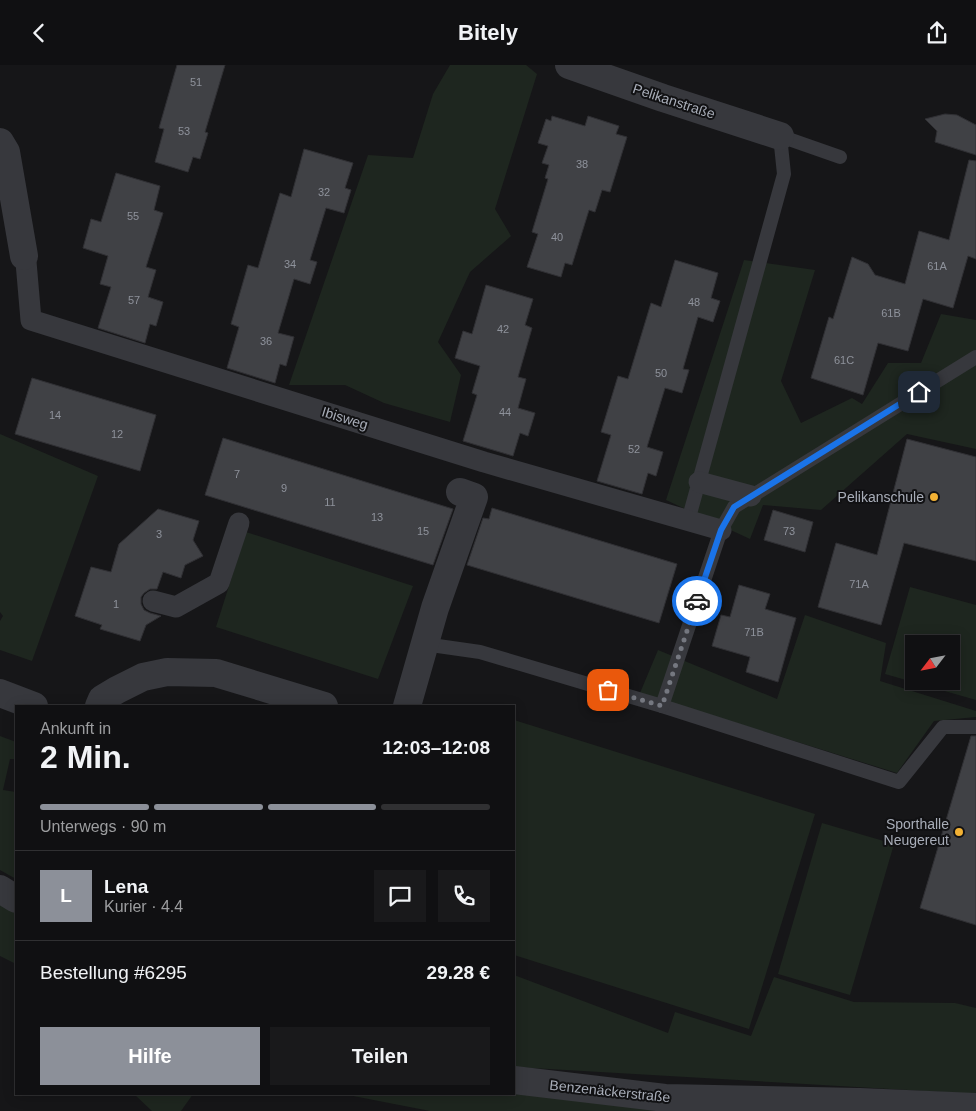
<!DOCTYPE html>
<html lang="de">
<meta charset="utf-8">
<style>
:root{--surface:#101012;--page:#19191b;--text:#f1f3f6;--muted:#9c9d9f;--line:#303032;--accent:#8c9099}
body{margin:0;font-family:Arial,sans-serif;background:var(--page);color:var(--text);height:100vh;display:flex;flex-direction:column;font-size:19px;white-space:nowrap}
*{box-sizing:border-box;margin:0}
p{font-size:16px;color:var(--muted)}
.icon{flex:none;width:28px;height:28px;fill:none;stroke:currentColor;stroke-width:2;stroke-linecap:round;stroke-linejoin:round}
.map{position:relative;flex:1;overflow:hidden}
.drawer{position:absolute;left:15px;top:640px;width:500px;height:390px;display:flex;flex-direction:column;background:var(--surface);border-radius:0px;box-shadow:0 2px 12px #0003,0 0 0 1px var(--line)}
.drawer>*{flex:none}
.needle{width:32px;rotate:238deg}
.controls{position:absolute;left:905px;top:570px;display:grid;gap:10px}
.controls a{display:grid;place-items:center;width:55px;height:55px;border-radius:0px;background:var(--surface);box-shadow:0 2px 12px #0003,0 0 0 1px var(--line);font-size:25px}
.pin{position:absolute;display:grid;place-items:center;width:42px;height:42px;color:#fff;margin:-21px;border-radius:10px;box-shadow:0 2px 8px #0006}
.courier{position:absolute;display:grid;place-items:center;width:50px;height:50px;margin:-25px;border:4px solid #1a73e8;border-radius:50%;background:#fff;color:#222;box-shadow:0 1px 6px #0007}
.summary em{font-style:normal;font-weight:700}
.summary div{display:flex;flex-direction:column-reverse}
.summary{display:flex;align-items:center;justify-content:space-between;height:85px;padding:0 25px}
h1{font-size:32px;font-weight:700;line-height:38px}
.bar{display:grid;grid-template-columns:repeat(4,1fr);gap:8px 5px;align-content:center;height:60px;padding:0 25px}
.bar i{height:6px;border-radius:4px;background:var(--line)}
.bar .active{background:var(--accent)}
.bar p{grid-column:span 4}
.line{display:flex;align-items:center;gap:12px;padding:0 25px;border-top:1px solid var(--line)}
.line div{flex:1}
.round{display:grid;place-items:center;flex:none;width:52px;height:52px;border-radius:0px;background:var(--page)}
.action{display:flex;gap:10px;margin-top:auto;padding:10px 25px}
.action a{flex:1;height:58px;border-radius:0px;background:var(--accent);color:#fff;font-size:20px;font-weight:700;line-height:58px;text-align:center}
.action a+a{background:var(--page);color:var(--text)}
header{display:flex;justify-content:space-between;align-items:center;height:65px;padding:0 25px;background:var(--surface);font-size:22px;font-weight:700}
.map>svg:first-child{display:block}
.green{fill:#1e261f;fill-rule:evenodd}
.building{fill:#404145;stroke:#303034}
.lines{fill:none;stroke-linecap:round;stroke-linejoin:round}
.service{stroke:#37383d;stroke-width:14}
.pedestrian{stroke:#37383d;stroke-width:21}
.minor{stroke:#37383d;stroke-width:28}
.tertiary{stroke:#37383d;stroke-width:28}
.done{stroke:#757880;stroke-width:5;stroke-dasharray:0 9}
.route{stroke:#1a73e8;stroke-width:6}
.poi-dot{fill:#f2b134;stroke:#111113;stroke-width:2}
.labels{text-anchor:middle;dominant-baseline:central;stroke-width:4;stroke-linejoin:round;paint-order:stroke}
.number-label{font-size:11px;fill:#8e929b}
.street-label{font-size:14px;fill:#a8adb8;stroke:#111113}
.poi-label{font-size:14px;fill:#a8adb8;stroke:#111113;text-anchor:end}
</style>
<header><svg class="icon" aria-label="back" viewBox="0 0 24 24"><path d="M15 5l-7 7 7 7"/></svg>Bitely<svg class="icon" aria-label="share" viewBox="0 0 24 24"><path d="M12 15V3M7 8l5-5 5 5M5 13v7h14v-7"/></svg></header>
<div class="map">
<svg width="976" height="1046" viewBox="0 0 976 1046">
<rect width="100%" height="100%" fill="#161618"/>
<!-- green -->
<g class="green">
<path d="M450,0H526L537,9L495,144L511,171L470,207L438,277L461,310L450,357L384,338L345,320H289L368,90L413,93L433,29Z"/>
<path d="M744,195L815,205L781,316L801,358L852,333L862,339L888,298H921L941,249L976,255V384L907,369L821,445L763,440L750,474L666,435Z"/>
<path d="M0,369L98,411L32,596L0,585V556L3,551L0,547Z"/>
<path d="M246,467L413,521L378,614L216,562Z"/>
<path d="M910,522L976,540V635L885,609ZM914,579H951V616H914Z"/>
<path d="M805,550L886,578L880,616L976,646V652L934,656L897,708L640,628L658,585L777,634Z"/>
<path d="M514,655L815,749L749,964L514,890Z"/>
<path d="M0,671L16,677V694H10L3,725L16,727V814L0,805Z"/>
<path d="M822,758L894,779L850,930L778,909Z"/>
<path d="M0,836L16,845V899L0,891Z"/>
<path d="M514,910L668,968L675,947L751,971L774,912L854,937L955,938L976,943V1029L514,1002Z"/>
<path d="M134,1029H193L181,1046H152Z"/>
<path d="M343,1029H514L851,1046H430Z"/>
</g>
<!-- building -->
<g class="building">
<path d="M177,0H225L205,67L208,68L200,94L193,92L188,107L155,97L164,64L159,63Z"/>
<path d="M945,49L957,50L976,60V90L935,77L937,66L925,54Z"/>
<path d="M552,51L585,61L588,51L619,61L616,69L627,72L610,127L602,125L595,147L589,145L572,200L565,198L561,212L527,202L538,169L532,167L548,114L545,113L549,100L542,98L548,81L538,78L546,54L551,56Z"/>
<path d="M304,84L353,98L345,123L351,125L344,148L326,143L310,195L317,197L310,219L294,214L278,268L294,272L286,301L280,299L275,318L227,303L239,262L231,259L248,200L258,203L280,128L291,132Z"/>
<path d="M969,95L976,96V194L968,191L953,243L923,234L908,286L878,278L863,330L811,313L829,252L833,254L852,192L868,199L875,210L905,219L919,166L949,175Z"/>
<path d="M116,108L160,121L154,145L163,148L146,202L156,205L148,232L163,237L156,261L150,259L145,278L98,263L111,222L100,219L108,191L83,183L91,154L101,157Z"/>
<path d="M675,195L718,208L711,233L720,236L713,257L698,252L683,304L689,305L682,328L665,323L647,382L663,387L656,411L648,408L642,429L597,416L611,370L601,367L618,311L628,314L651,238L661,242Z"/>
<path d="M486,220L533,234L525,260L532,263L518,312L526,314L518,343L535,348L528,371L520,368L513,391L463,376L477,330L472,328L480,301L455,293L463,266L472,269Z"/>
<path d="M32,313L156,350L140,406L15,369Z"/>
<path d="M223,373L453,444L433,500L205,430Z"/>
<path d="M907,374L976,392V496L904,478L881,560L818,542L836,478L877,490Z"/>
<path d="M492,443L677,499L659,558L467,500L483,453L489,454Z"/>
<path d="M158,444L199,456L193,475L203,491L185,500L181,513L163,507L157,524H150L144,528L141,532V539L144,545L150,548L161,551L146,560L140,576L100,564L102,560L75,551L91,502L111,507L119,479Z"/>
<path d="M773,445L813,457L805,487L764,475Z"/>
<path d="M739,520L770,529L765,544L796,553L778,617L746,607L750,592L712,581L721,550L730,552Z"/>
<path d="M971,671H976V860L920,843Z"/>
</g>
<g class="lines">
<!-- service -->
<g class="service">
<path d="M688,456L784,109L780,71L840,92"/>
<path d="M424,579L480,587L662,641L899,717L943,662H976"/>
<path d="M662,641L721,465L734,442L976,292"/>
</g>
<!-- pedestrian -->
<g class="pedestrian">
<path d="M24,191L26,197L31,255L484,397L721,465"/>
<path d="M699,417L751,431"/>
<path d="M153,536L176,542L219,518L239,458"/>
</g>
<!-- minor -->
<g class="minor">
<path d="M569,0L663,33L780,71"/>
<path d="M0,77L6,87L24,191"/>
<path d="M0,628L34,641"/>
<path d="M99,641L102,634L117,625L143,612L167,607L216,608L324,641"/>
<path d="M407,641L435,543L474,432L460,427"/>
</g>
<!-- tertiary -->
<g class="tertiary">
<path d="M0,824L16,834"/>
<path d="M514,1015L665,1033L860,1037L976,1042"/>
</g>
</g>
<g class="lines">
<!-- done -->
<path class="done" d="M608,625L662,641L697,536"/>
<!-- route -->
<path class="route" d="M697,536L721,465L734,442L919,327"/>
</g>
<!-- markers -->
<g class="poi-dot">
<circle cx="934" cy="432" r="5"/>
<circle cx="959" cy="767" r="5"/>
</g>
<g class="labels">
<!-- number labels -->
<g class="number-label">
<text x="196" y="17">51</text>
<text x="184" y="66">53</text>
<text x="582" y="99">38</text>
<text x="324" y="127">32</text>
<text x="133" y="151">55</text>
<text x="557" y="172">40</text>
<text x="290" y="199">34</text>
<text x="937" y="201">61A</text>
<text x="134" y="235">57</text>
<text x="694" y="237">48</text>
<text x="891" y="248">61B</text>
<text x="503" y="264">42</text>
<text x="266" y="276">36</text>
<text x="844" y="295">61C</text>
<text x="661" y="308">50</text>
<text x="505" y="347">44</text>
<text x="55" y="350">14</text>
<text x="117" y="369">12</text>
<text x="634" y="384">52</text>
<text x="237" y="409">7</text>
<text x="284" y="423">9</text>
<text x="330" y="437">11</text>
<text x="377" y="452">13</text>
<text x="423" y="466">15</text>
<text x="789" y="466">73</text>
<text x="159" y="469">3</text>
<text x="859" y="519">71A</text>
<text x="116" y="539">1</text>
<text x="754" y="567">71B</text>
</g>
<!-- street labels -->
<g class="street-label">
<text transform="translate(674 36) rotate(18)">Pelikanstraße</text>
<text transform="translate(345 353) rotate(17)">Ibisweg</text>
<text transform="translate(610 1026) rotate(6)">Benzenäckerstraße</text>
</g>
<!-- poi labels -->
<g class="poi-label">
<text x="924" y="432">Pelikanschule</text>
<text x="949" y="759">Sporthalle<tspan x="949" dy="16">Neugereut</tspan></text>
</g>
</g>
</svg>
<div class="controls">
<a><svg class="needle" viewBox="-14 -14 28 28"><path d="M0-13l5 13h-10z" fill="#e53935"/><path d="M0 13l5-13h-10z" fill="#9c9d9f"/></svg></a>
</div>
<div class="pin" style="left:608px;top:625px;background:#ea580c"><svg class="icon" aria-label="bag" viewBox="0 0 24 24"><path d="M5 8h14l-1 12H6zM9 8a3 3 0 0 1 6 0"/></svg></div>
<div class="pin" style="left:919px;top:327px;background:#1f2937"><svg class="icon" aria-label="home" viewBox="0 0 24 24"><path d="M3 11l9-7 9 7M6 9v11h12V9"/></svg></div>
<div class="courier" style="left:697px;top:536px"><svg class="icon" aria-label="car" viewBox="0 0 24 24"><path d="M5 17H2v-5l4-1 3-4h7l3 4 3 1v5h-3M9 17h6M6 11h13"/><circle cx="7" cy="17" r="2"/><circle cx="17" cy="17" r="2"/></svg></div>
<section class="drawer">
<div class="summary"><div><h1>2 Min.</h1><p>Ankunft in</p></div><em>12:03–12:08</em></div>
<div class="bar"><i class="active"></i><i class="active"></i><i class="active"></i><i></i><p>Unterwegs · 90 m</p></div>
<div class="line" style="height:90px"><b class="round" style="background:var(--accent);color:#fff">L</b><div><b>Lena</b><p>Kurier · 4.4</p></div><a class="round"><svg class="icon" aria-label="chat" viewBox="0 0 24 24"><path d="M4 5h16v11H9l-5 4z"/></svg></a><a class="round"><svg class="icon" aria-label="phone" viewBox="0 0 24 24"><path d="M5 4h4l2 5-3 2q2 4 5 5l2-3 5 2v4C11 20 4 13 5 4z"/></svg></a></div>
<div class="line" style="height:65px"><div>Bestellung #6295</div><b>29.28 €</b></div>
<div class="action"><a>Hilfe</a><a>Teilen</a></div>
</section>
</div>
